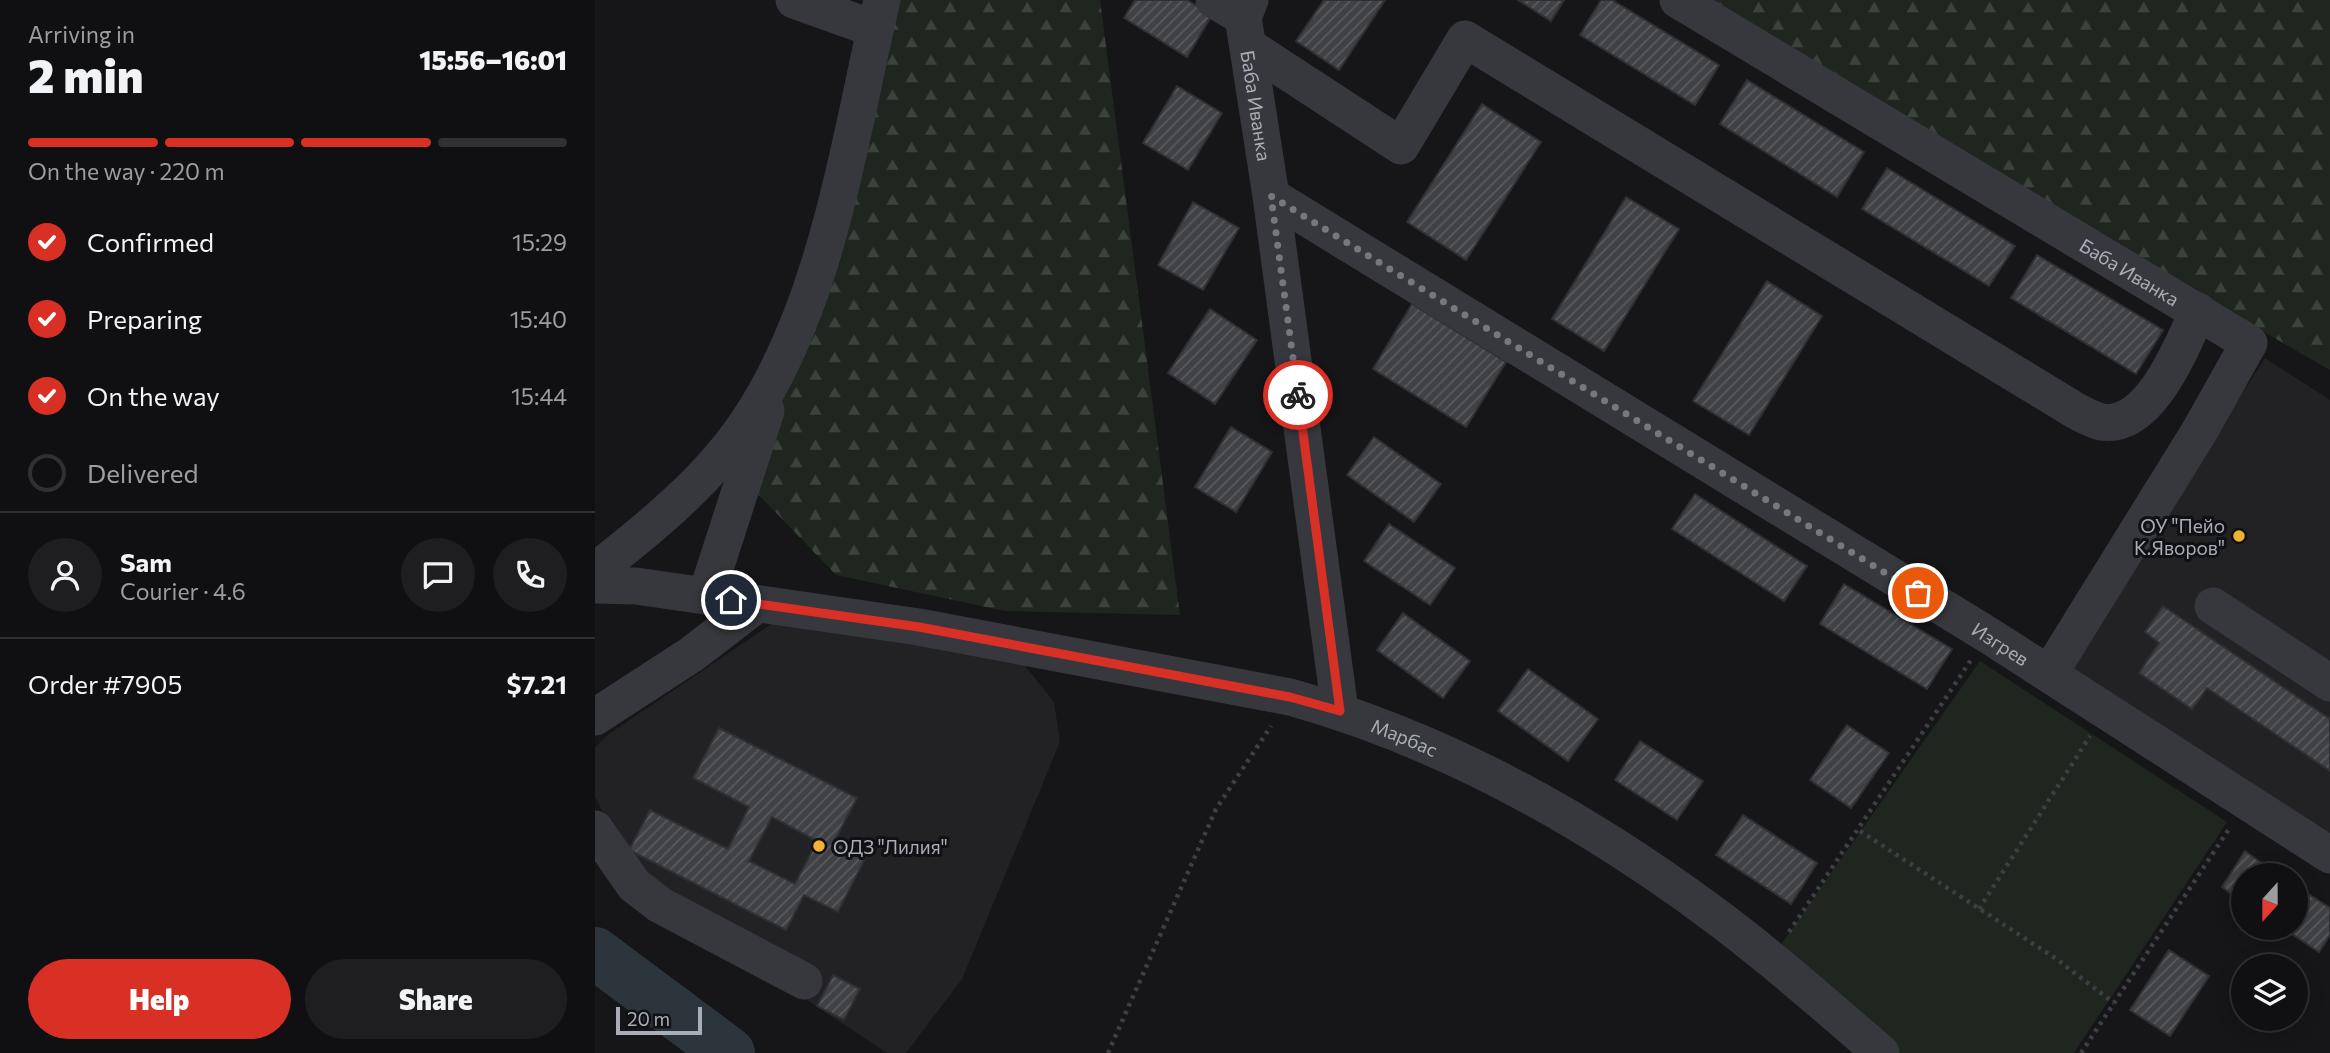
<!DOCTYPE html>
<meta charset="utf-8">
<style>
:root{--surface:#101012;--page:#1e1e20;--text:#f1f3f6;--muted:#9c9d9f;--line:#303032;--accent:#d93025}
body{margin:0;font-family:Commissioner,sans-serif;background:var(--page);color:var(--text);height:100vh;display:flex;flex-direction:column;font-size:26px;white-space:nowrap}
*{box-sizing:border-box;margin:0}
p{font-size:23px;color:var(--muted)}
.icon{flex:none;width:38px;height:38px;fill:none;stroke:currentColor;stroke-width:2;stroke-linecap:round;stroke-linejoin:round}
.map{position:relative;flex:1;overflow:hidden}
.drawer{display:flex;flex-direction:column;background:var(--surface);width:595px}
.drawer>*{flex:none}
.needle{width:46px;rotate:201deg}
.tools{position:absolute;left:1636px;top:863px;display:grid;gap:14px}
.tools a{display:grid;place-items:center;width:77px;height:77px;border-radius:50%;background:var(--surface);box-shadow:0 4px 18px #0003,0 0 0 2px var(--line);font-size:35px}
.scale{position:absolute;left:21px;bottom:18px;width:86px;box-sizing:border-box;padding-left:7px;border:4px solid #a8adb8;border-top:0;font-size:19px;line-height:24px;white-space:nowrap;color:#a8adb8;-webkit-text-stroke:5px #111113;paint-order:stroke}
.pin{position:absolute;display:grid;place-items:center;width:60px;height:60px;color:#fff;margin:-30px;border:4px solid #fff;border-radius:50%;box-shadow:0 2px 7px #0007}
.courier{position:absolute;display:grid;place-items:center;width:70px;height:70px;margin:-35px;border:5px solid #d93025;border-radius:50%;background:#fff;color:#222;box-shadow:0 2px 9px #0007}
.headline em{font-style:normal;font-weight:800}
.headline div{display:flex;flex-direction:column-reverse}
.headline{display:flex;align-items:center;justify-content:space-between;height:119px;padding:0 28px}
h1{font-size:46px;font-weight:800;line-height:52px}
.bar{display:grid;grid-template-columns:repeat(4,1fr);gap:10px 7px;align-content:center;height:84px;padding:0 28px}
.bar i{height:9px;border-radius:5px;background:var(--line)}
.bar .selected{background:var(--accent)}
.bar p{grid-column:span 4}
.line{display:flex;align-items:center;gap:18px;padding:0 28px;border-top:2px solid var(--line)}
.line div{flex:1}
.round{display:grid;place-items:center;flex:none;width:74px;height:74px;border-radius:37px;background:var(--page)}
ol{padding:0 28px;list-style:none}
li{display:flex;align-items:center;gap:21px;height:77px}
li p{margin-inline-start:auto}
li .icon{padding:7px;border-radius:50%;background:var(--accent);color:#fff;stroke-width:4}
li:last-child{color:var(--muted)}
li i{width:38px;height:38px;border:4px solid var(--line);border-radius:50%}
.action{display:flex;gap:14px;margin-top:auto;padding:14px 28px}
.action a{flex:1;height:80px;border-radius:42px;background:var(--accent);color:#fff;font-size:28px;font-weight:800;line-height:80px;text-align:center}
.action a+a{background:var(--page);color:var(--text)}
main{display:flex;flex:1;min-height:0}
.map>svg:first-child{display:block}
.built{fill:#222225}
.forest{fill:url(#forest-firs)}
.green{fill:#1e261f}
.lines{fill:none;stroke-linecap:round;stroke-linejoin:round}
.river{stroke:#2c353c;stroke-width:52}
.building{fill:url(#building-hatch);stroke:#303034;stroke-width:2;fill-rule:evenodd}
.path{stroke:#3d3f44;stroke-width:4.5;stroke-dasharray:3.5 5;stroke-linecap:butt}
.minor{stroke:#37383d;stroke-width:37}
.done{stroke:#757880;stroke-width:7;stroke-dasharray:0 12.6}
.route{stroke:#d93025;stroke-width:9}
.poi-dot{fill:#f2b134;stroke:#111113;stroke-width:2.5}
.labels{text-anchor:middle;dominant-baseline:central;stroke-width:6;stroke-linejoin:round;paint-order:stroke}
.street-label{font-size:19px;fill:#a8adb8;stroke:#111113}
.poi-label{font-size:19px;fill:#a8adb8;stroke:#111113;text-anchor:end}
</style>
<main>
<section class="drawer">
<div class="headline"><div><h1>2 min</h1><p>Arriving in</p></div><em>15:56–16:01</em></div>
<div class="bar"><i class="selected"></i><i class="selected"></i><i class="selected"></i><i></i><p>On the way · 220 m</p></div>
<ol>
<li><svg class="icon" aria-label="check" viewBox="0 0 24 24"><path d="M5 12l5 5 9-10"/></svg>Confirmed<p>15:29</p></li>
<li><svg class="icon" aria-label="check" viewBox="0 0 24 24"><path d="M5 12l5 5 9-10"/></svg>Preparing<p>15:40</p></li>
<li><svg class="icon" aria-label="check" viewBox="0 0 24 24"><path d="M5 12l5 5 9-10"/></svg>On the way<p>15:44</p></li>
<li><i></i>Delivered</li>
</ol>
<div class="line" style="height:126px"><a class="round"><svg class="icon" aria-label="person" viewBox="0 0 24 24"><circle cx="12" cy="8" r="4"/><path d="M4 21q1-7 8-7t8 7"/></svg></a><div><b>Sam</b><p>Courier · 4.6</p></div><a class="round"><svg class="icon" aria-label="chat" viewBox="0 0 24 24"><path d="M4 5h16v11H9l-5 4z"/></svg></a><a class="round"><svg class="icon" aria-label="phone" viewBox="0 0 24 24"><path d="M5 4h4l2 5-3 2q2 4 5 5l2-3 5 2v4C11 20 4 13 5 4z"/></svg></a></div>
<div class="line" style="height:91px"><div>Order #7905</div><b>$7.21</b></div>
<div class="action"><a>Help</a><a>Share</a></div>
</section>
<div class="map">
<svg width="1735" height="1053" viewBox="0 0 1735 1053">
<defs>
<pattern id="forest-firs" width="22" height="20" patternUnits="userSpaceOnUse" patternTransform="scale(1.75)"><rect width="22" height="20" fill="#1e261f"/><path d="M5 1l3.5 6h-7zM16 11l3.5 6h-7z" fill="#3c433d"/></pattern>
<pattern id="building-hatch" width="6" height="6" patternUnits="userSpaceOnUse" patternTransform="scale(1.75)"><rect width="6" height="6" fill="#404145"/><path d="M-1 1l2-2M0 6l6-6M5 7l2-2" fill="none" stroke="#595a5e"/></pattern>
</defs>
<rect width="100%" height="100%" fill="#161618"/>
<!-- built -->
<g class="built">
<path d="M1670,358L1735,400V851L1465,673Z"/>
<path d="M181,621L427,662L459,702L465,742L367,979L311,1053H292L53,895L0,797V748L14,734Z"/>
</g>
<!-- forest -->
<g class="forest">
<path d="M294,0H505L585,615L410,611L241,575L162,493Z"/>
<path d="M1093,0H1735V370Z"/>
</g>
<!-- green -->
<path class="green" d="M1385,661L1632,822L1479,1053H1296L1178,956Z"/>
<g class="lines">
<!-- river -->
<path class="river" d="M0,953L134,1053"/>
</g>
<!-- building -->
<g class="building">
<path d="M540,0H592L617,15L592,57L529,18Z"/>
<path d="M729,0H790L744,70L701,41Z"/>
<path d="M923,0H969L956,21Z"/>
<path d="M1006,0H1017L1124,65L1100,105L985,35Z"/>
<path d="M1152,80L1269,152L1242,197L1125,124Z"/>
<path d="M582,86L627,113L593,170L548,143Z"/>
<path d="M887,104L946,142L871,260L812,222Z"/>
<path d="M1292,168L1420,246L1394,286L1267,209Z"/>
<path d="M1031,197L1084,229L1009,351L957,319Z"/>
<path d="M598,202L644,228L608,290L563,265Z"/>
<path d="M1442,255L1568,330L1541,374L1416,298Z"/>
<path d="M1172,281L1227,316L1154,435L1098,401Z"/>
<path d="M817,304L911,362L871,427L778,369Z"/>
<path d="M615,309L662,340L620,404L573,373Z"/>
<path d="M636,427L677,452L641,512L600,487Z"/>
<path d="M779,437L846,484L819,522L752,475Z"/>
<path d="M1100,494L1212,566L1189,601L1077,529Z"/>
<path d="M794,524L860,568L835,605L769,561Z"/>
<path d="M1249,584L1357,649L1332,689L1225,624Z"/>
<path d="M1568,606L1735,719V771L1612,688L1597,709L1544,673L1564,643L1550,632Z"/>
<path d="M808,613L875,661L848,698L782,650Z"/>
<path d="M933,669L1003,719L973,761L903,711Z"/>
<path d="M1252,725L1294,753L1256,808L1215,780Z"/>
<path d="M124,728L262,798L239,842L271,857L243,912L209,895L191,930L34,850L55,810L133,849L154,807L98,778ZM177,817L222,841L200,884L154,861Z"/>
<path d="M1045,741L1108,781L1082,820L1020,780Z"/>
<path d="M1148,815L1222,863L1196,904L1121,855Z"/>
<path d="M1650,851L1683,875H1648V902L1627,887Z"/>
<path d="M1701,886L1735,908V935L1724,952L1688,928H1701Z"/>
<path d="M1574,950L1614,976L1575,1036L1535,1010Z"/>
<path d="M238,975L265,989L249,1020L222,1006Z"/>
</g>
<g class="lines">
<!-- path -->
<g class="path">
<path d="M1265,831L1460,958L1519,1003"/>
<path d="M1384,909L1495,736"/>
<path d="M1194,932L1376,660"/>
<path d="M513,1053L621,809L676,726"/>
<path d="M1486,1053L1634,829"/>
</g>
<!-- minor -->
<g class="minor">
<path d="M199,0L280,29"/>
<path d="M619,0L648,17"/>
<path id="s1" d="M655,0L648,17L676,196L745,711"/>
<path id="s2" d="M1083,0L1654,343L1604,432L1454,674"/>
<path d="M653,46L806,146L870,39L1481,411C1489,415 1498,420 1506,422C1555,430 1587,346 1603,311"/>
<path id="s3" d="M676,196L1393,635L1735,855"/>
<path d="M0,571C55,528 113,481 152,423C233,303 254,139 287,0"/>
<path id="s4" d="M0,585L41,586L324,627L695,697C846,739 988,818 1114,911C1174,955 1230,1005 1286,1053"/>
<path d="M111,596L171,411"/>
<path d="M1618,606L1735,683"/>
<path d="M0,717L97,654L162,604"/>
<path d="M0,829L39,885L65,905L209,981"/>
</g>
</g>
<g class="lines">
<!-- done -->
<path class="done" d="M703,395L676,196L1323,593"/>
<!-- route -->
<path class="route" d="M136,600L324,627L695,697L745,711L703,395"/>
</g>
<!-- markers -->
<g class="poi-dot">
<circle cx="1644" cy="536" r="7"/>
<circle cx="224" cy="846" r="7"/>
</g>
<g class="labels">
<!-- street labels -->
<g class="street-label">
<text stroke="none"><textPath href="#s1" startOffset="108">Баба Иванка</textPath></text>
<text stroke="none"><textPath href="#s2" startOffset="527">Баба Иванка</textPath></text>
<text stroke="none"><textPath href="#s3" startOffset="856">Изгрев</textPath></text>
<text stroke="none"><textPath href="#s4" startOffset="826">Марбас</textPath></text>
</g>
<!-- poi labels -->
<g class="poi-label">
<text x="1630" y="525">ОУ "Пейо<tspan x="1630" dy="22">К.Яворов"</tspan></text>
<text x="238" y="846" text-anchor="start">ОДЗ "Лилия"</text>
</g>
</g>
</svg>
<div class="tools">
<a><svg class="needle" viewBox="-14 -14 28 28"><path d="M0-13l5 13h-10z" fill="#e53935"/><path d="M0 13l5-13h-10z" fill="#9c9d9f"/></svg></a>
<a><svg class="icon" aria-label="layers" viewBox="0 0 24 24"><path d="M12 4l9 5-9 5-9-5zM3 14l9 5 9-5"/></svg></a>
</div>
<div class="scale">20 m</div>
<div class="pin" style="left:1323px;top:593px;background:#ea580c"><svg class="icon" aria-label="bag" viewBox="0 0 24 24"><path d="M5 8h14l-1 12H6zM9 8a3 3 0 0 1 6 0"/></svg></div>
<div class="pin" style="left:136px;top:600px;background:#1f2937"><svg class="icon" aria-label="home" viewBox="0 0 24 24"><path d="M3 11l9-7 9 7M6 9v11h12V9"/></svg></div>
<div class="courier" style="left:703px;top:395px"><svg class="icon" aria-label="bike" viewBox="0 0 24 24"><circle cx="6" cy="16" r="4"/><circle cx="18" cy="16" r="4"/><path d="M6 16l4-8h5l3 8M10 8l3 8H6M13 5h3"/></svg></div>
</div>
</main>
